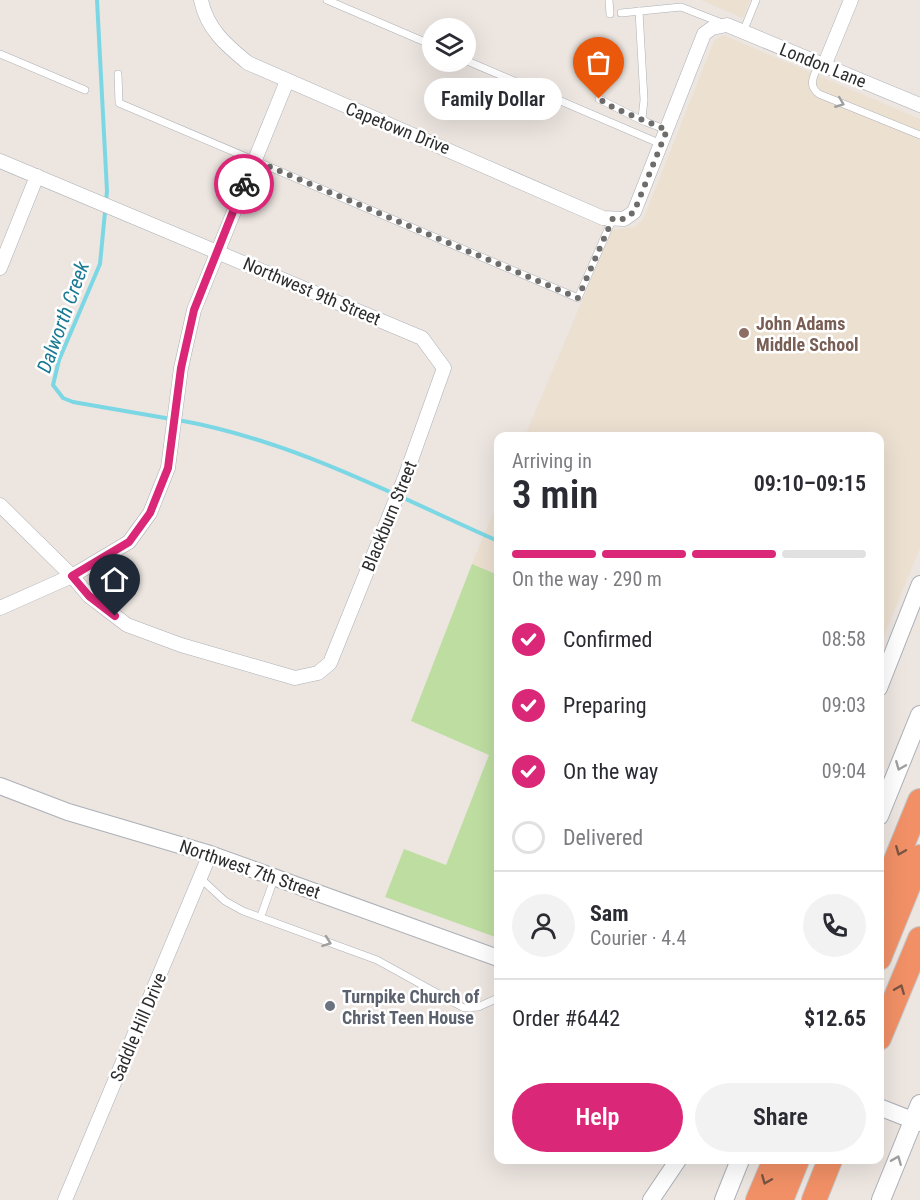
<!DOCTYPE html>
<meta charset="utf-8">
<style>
:root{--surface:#fff;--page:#f2f2f3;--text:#2b2b33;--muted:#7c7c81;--line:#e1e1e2;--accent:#db2777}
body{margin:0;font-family:"Roboto Condensed",sans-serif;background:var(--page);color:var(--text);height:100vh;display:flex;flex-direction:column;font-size:22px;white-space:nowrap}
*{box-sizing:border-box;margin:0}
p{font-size:20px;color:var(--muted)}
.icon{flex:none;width:33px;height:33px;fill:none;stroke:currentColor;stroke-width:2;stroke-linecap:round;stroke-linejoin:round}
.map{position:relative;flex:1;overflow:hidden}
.panel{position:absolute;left:494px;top:432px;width:390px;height:732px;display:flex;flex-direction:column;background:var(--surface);border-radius:12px;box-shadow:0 6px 24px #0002}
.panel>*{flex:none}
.controls{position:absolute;left:422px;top:18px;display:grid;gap:12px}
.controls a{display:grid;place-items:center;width:54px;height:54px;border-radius:50%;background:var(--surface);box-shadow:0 6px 24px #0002;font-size:30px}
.pin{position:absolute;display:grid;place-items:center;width:51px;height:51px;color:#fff;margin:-62px -26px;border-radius:50% 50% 50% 0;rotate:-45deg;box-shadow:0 0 6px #0007}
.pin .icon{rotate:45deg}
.courier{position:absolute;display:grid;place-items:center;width:60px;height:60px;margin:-30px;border:4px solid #db2777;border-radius:50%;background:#fff;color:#222;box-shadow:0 2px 8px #0007}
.bubble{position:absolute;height:42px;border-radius:21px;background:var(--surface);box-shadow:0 6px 24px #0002;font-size:20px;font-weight:600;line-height:42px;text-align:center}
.head em{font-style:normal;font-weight:600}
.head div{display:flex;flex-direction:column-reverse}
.head{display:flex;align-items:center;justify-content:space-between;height:102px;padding:0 18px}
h1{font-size:39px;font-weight:600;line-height:45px}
.bar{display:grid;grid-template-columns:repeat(4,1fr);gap:9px 6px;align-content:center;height:72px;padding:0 18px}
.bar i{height:8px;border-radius:4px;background:var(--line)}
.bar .on{background:var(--accent)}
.bar p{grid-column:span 4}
.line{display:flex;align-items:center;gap:15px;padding:0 18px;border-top:2px solid var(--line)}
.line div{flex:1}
.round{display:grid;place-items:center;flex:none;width:63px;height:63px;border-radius:32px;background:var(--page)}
ol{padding:0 18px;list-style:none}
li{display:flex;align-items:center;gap:18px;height:66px}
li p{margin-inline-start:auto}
li .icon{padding:6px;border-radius:50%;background:var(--accent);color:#fff;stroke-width:4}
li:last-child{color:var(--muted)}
li i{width:33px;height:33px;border:3px solid var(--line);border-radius:50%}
.cta{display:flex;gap:12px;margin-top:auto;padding:12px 18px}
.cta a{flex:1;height:69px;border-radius:36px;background:var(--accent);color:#fff;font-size:24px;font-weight:600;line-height:69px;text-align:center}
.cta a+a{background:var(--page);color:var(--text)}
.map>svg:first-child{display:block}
.education{fill:#ece0d1}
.green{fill:#bedea1}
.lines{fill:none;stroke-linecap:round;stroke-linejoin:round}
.stream{stroke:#7cd7e5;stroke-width:4}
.service-casing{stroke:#acb0b7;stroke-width:8}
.minor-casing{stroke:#acb0b7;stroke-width:15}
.tertiary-casing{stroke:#acb0b7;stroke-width:18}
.secondary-casing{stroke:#acb0b7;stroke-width:20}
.motorway-casing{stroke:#c4c4c4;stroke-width:26}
.service{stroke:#fff;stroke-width:7}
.minor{stroke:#fff;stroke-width:14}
.tertiary{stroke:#fff;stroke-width:16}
.secondary{stroke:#fff;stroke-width:18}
.motorway{stroke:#f19066;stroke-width:24}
.oneway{stroke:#a0a0a0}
.oneway2{stroke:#7b5443}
.done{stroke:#6f6d6b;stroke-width:6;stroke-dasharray:0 10.8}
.route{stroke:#db2777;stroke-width:8}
.education-dot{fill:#8d6e63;stroke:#fff;stroke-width:2}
.worship-dot{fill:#6b7280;stroke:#fff;stroke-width:2}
.labels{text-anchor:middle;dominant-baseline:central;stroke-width:5;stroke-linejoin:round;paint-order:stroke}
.street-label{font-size:18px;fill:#2c2c2c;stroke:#fff}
.education-label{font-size:18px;font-weight:bold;fill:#785e54;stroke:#fff;text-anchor:start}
.worship-label{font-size:18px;font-weight:bold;fill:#5b616d;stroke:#fff;text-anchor:start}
.water-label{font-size:20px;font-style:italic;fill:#197a93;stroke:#fff}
</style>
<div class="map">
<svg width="920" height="1200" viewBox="0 0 920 1200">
<rect width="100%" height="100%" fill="#ece5e0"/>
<!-- education -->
<g class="education">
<path d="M701,0H750L743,18Z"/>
<path d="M723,35L920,119V548L879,648V436H525L612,230L635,227L644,218L714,41Z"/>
<path d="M498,502V575L472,564Z"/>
</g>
<!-- green -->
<path class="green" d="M472,564L498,575V938L385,897L404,849L446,865L489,755L411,721Z"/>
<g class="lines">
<!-- stream -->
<g class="stream">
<path d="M97,0L107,191L100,264L59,360L53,385L63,398L73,402L171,419"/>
<path d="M178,420C291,440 394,495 498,541"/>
</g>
<defs>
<g id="service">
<path d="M327,0L432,45"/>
<path d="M609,0L610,14"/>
<path d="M639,11L644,100L642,118L646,122L667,130"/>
<path d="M621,13L681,7L722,23"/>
<path d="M743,32L756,0"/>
<path d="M0,54L85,90"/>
<path d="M465,60L661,144"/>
<path d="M819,64C814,76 807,85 819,94L920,135"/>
<path d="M118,74L119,103L578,298L613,218"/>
<path d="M599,99L643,121"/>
<path d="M200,878L225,901L243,911L377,960L464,1008L478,1007L498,998"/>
<path d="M261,916L274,879"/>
</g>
<g id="minor">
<path d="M201,0C207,29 226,45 248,63L603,218L624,219L634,212L704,34L712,28L727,25L920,105"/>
<path d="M824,66L851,0"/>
<path d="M0,161L422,338L444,368L405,477L330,663L318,673L295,678L181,645L127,625L89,596L72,576L0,505"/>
<path d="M0,268L37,176"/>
<path d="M0,608L72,576L129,542L150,513L168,468L181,368L194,310L287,81"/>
<path d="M65,1200L210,854"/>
</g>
<g id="tertiary">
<path d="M879,688L920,584"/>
<path d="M0,786L68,812L210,854L498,958"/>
<path d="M879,1107L920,1123"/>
<path d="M651,1200L678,1160"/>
</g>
<g id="secondary">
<path d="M879,816L920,715"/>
<path d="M724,1200L740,1160"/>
<path d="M881,1200L920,1104"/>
</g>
<g id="motorway">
<path d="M879,902L920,801"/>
<path d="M879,958L920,857"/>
<path d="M879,1038L920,939"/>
<path d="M758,1200L775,1160"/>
<path d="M781,1200L797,1160"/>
<path d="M814,1200L830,1160"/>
</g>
</defs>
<!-- service casing -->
<use href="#service" class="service-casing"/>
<!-- minor casing -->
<use href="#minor" class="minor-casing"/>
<!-- tertiary casing -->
<use href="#tertiary" class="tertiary-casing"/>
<!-- secondary casing -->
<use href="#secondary" class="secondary-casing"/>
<!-- motorway casing -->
<use href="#motorway" class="motorway-casing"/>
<!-- service -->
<use href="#service" class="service"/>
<!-- minor -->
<use href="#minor" class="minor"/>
<!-- tertiary -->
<use href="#tertiary" class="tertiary"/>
<!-- secondary -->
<use href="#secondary" class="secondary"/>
<!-- motorway -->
<use href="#motorway" class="motorway"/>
</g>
<!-- one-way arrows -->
<defs><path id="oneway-chevron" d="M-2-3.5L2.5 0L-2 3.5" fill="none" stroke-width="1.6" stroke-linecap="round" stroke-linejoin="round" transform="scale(1.5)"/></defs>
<g class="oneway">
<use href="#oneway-chevron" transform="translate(840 103) rotate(22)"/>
<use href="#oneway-chevron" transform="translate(900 766) rotate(112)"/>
<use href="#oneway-chevron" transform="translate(327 942) rotate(20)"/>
<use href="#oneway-chevron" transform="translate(897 1160) rotate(-68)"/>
</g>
<g class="oneway2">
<use href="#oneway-chevron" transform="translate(900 851) rotate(112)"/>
<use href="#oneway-chevron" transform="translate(900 989) rotate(-68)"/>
<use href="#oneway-chevron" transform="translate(766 1180) rotate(112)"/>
</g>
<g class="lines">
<!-- done -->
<path class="done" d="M244,184L254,160L578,298L613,218L624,219L634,212L667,130L614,108L599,99"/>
<!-- route -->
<path class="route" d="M115,616L89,596L72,576L129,542L150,513L168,468L181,368L194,310L244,184"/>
</g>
<!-- markers -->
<circle class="education-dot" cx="744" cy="333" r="6"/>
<circle class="worship-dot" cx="330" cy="1006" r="6"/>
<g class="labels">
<!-- street labels -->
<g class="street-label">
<text transform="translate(823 65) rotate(22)">London Lane</text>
<text transform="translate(398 128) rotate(22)">Capetown Drive</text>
<text transform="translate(312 291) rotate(23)">Northwest 9th Street</text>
<text transform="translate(389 516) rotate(-68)">Blackburn Street</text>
<text transform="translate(250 869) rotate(19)">Northwest 7th Street</text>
<text transform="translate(138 1027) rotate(-67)">Saddle Hill Drive</text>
</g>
<!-- education labels -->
<g class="education-label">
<text x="756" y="323">John Adams<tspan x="756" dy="21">Middle School</tspan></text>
</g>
<!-- worship labels -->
<g class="worship-label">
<text x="342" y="996">Turnpike Church of<tspan x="342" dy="21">Christ Teen House</tspan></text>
</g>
<!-- water labels -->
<g class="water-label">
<text transform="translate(63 317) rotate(-70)">Dalworth Creek</text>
</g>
</g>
</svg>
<div class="controls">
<a><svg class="icon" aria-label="layers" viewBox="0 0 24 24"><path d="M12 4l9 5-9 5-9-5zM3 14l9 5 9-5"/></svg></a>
</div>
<div class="pin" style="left:599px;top:99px;background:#ea580c"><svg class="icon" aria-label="bag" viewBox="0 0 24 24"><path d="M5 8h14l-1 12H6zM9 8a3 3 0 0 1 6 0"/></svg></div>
<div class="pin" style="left:115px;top:616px;background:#1f2937"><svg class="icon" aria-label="home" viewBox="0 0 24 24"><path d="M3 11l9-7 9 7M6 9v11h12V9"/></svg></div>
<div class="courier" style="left:244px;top:184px"><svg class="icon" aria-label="bike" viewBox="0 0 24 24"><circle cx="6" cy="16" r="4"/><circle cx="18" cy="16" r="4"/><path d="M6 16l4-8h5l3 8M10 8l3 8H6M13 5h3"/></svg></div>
<div class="bubble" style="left:424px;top:78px;width:138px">Family Dollar</div>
<section class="panel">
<div class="head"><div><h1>3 min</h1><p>Arriving in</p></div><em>09:10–09:15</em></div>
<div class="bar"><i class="on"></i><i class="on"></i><i class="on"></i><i></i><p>On the way · 290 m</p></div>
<ol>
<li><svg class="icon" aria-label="check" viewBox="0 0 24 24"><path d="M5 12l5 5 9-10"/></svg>Confirmed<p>08:58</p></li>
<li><svg class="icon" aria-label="check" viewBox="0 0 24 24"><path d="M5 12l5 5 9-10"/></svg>Preparing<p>09:03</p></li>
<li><svg class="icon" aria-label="check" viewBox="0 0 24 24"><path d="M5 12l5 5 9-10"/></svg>On the way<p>09:04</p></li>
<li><i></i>Delivered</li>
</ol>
<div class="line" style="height:108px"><a class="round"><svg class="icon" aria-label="person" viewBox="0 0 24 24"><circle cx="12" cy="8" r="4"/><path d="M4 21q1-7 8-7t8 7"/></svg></a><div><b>Sam</b><p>Courier · 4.4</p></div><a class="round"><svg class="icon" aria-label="phone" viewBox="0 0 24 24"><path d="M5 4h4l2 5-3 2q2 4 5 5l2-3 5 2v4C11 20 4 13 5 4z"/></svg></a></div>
<div class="line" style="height:78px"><div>Order #6442</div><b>$12.65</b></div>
<div class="cta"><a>Help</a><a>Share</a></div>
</section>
</div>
